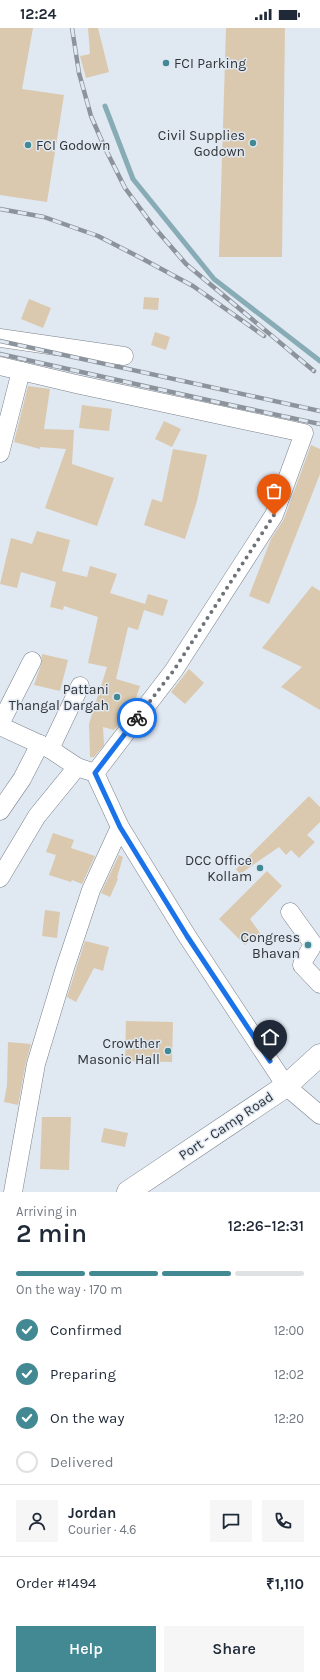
<!DOCTYPE html>
<meta charset="utf-8">
<style>
:root{--surface:#fff;--page:#f6f6f7;--text:#1f2937;--muted:#747a83;--line:#e0e1e3;--accent:#438993}
body{margin:0;font-family:Karla,sans-serif;background:var(--page);color:var(--text);height:100vh;display:flex;flex-direction:column;font-size:15px;white-space:nowrap}
*{box-sizing:border-box;margin:0}
p{font-size:13px;color:var(--muted)}
.icon{flex:none;width:22px;height:22px;fill:none;stroke:currentColor;stroke-width:2;stroke-linecap:round;stroke-linejoin:round}
.map{position:relative;height:1164px;overflow:hidden}
.drawer{display:flex;flex-direction:column;background:var(--surface);flex:1}
.drawer>*{flex:none}
.pin{position:absolute;display:grid;place-items:center;width:34px;height:34px;color:#fff;margin:-41px -17px;border-radius:50% 50% 50% 0;rotate:-45deg;box-shadow:0 0 4px #0007}
.pin .icon{rotate:45deg}
.courier{position:absolute;display:grid;place-items:center;width:40px;height:40px;margin:-20px;border:3px solid #1a73e8;border-radius:50%;background:#fff;color:#222;box-shadow:0 1px 5px #0007}
.overview em{font-style:normal;font-weight:600}
.overview div{display:flex;flex-direction:column-reverse}
.overview{display:flex;align-items:center;justify-content:space-between;height:68px;padding:0 16px}
h1{font-size:26px;font-weight:600;line-height:30px}
.bar{display:grid;grid-template-columns:repeat(4,1fr);gap:6px 4px;align-content:center;height:48px;padding:0 16px}
.bar i{height:5px;border-radius:3px;background:var(--line)}
.bar .on{background:var(--accent)}
.bar p{grid-column:span 4}
.line{display:flex;align-items:center;gap:10px;padding:0 16px;border-top:1px solid var(--line)}
.line div{flex:1}
.round{display:grid;place-items:center;flex:none;width:42px;height:42px;border-radius:0px;background:var(--page)}
ol{padding:0 16px;list-style:none}
li{display:flex;align-items:center;gap:12px;height:44px}
li p{margin-inline-start:auto}
li .icon{padding:4px;border-radius:50%;background:var(--accent);color:#fff;stroke-width:4}
li:last-child{color:var(--muted)}
li i{width:22px;height:22px;border:2px solid var(--line);border-radius:50%}
.action{display:flex;gap:8px;margin-top:auto;padding:8px 16px}
.action a{flex:1;height:46px;border-radius:0px;background:var(--accent);color:#fff;font-size:16px;font-weight:600;line-height:46px;text-align:center}
.action a+a{background:var(--page);color:var(--text)}
.status{display:flex;justify-content:space-between;align-items:center;height:28px;padding:0 20px;background:var(--surface);direction:ltr}
.status svg{height:11px;fill:currentColor}
.map>svg:first-child{display:block}
.lines{fill:none;stroke-linecap:round;stroke-linejoin:round}
.stream{stroke:#88acb6;stroke-width:5}
.building{fill:#dac9ae}
.street-casing{stroke:#7b828b;stroke-width:19}
.secondary-casing{stroke:#7b828b;stroke-width:23}
.street{stroke:#fff;stroke-width:18}
.secondary{stroke:#fff;stroke-width:22}
.rail-casing{stroke:#8d939a;stroke-width:4.5}
.rail{stroke:#e0e8f2;stroke-width:3;stroke-dasharray:9;stroke-linecap:butt}
.done{stroke:#6e7379;stroke-width:4;stroke-dasharray:0 7.2}
.route{stroke:#1a73e8;stroke-width:5}
.poi-dot{fill:#438993;stroke:#e0e8f2;stroke-width:1.5}
.labels{text-anchor:middle;dominant-baseline:central;stroke-width:3;stroke-linejoin:round;paint-order:stroke}
.poi-label{font-size:14px;fill:#313438;stroke:#e0e8f2;text-anchor:end}
.street-label{font-size:14px;fill:#313438;stroke:#e0e8f2}
</style>
<div class="status"><b>12:24</b><svg viewBox="0 0 49 12"><path d="M0 12V9h3v3zM5 12V6h3v6zM10 12V3h3v9zM15 12V0h3v12zM26 1h20v11H26zM47 4h2v5h-2z"/></svg></div>
<div class="map">
<svg width="320" height="1164" viewBox="0 0 320 1164">
<rect width="100%" height="100%" fill="#e0e8f2"/>
<g class="lines">
<!-- stream -->
<path class="stream" d="M105,78L133,151L214,251L320,333"/>
</g>
<!-- building -->
<g class="building">
<path d="M0,0H33L22,61L64,67L47,174L0,167Z"/>
<path d="M88,0H98L109,44L86,50L80,28L90,26Z"/>
<path d="M226,0H285L282,229H219Z"/>
<path d="M144,269L159,270L158,282L143,281Z"/>
<path d="M29,271L51,280L43,300L21,291Z"/>
<path d="M155,304L170,309L166,322L151,317Z"/>
<path d="M28,358L50,361L44,401L74,402L72,436L114,450L97,498L45,480L66,421L40,419V421L14,414Z"/>
<path d="M82,377L112,381L109,403L79,400Z"/>
<path d="M164,393L181,401L172,419L155,411Z"/>
<path d="M311,417L320,421V446L269,576L249,568L271,511L284,491Z"/>
<path d="M173,421L207,427L197,473L185,511L144,497L152,471L162,474Z"/>
<path d="M37,503L70,512L62,543L87,549L90,538L117,546L110,565L145,576L148,566L168,572L163,588L144,582L138,602L128,599L116,651L140,658L134,676L131,680L128,679L126,688L114,702L103,699L104,717L94,729H90L89,696L107,639L88,635L98,589L64,578L63,582L50,579L56,554L21,544L17,560L0,556L11,510L32,516Z"/>
<path d="M312,558L320,563V682L281,659L302,639L262,620Z"/>
<path d="M42,626L68,632L60,663L34,657L41,637Z"/>
<path d="M189,641L204,655L185,676L171,664Z"/>
<path d="M309,768L320,779V794L307,807L315,814L299,830L291,822L286,827L279,819L240,846L236,841Z"/>
<path d="M53,805L74,812L71,820L95,828L82,856L72,852L71,854L49,847L56,827L46,824Z"/>
<path d="M119,827L123,829L117,850L118,851L110,869L101,865Z"/>
<path d="M267,843L282,858L250,891L260,905L245,917L219,891Z"/>
<path d="M45,882L60,884L57,910L42,908Z"/>
<path d="M85,913L109,919L103,943L94,940L76,974L67,969Z"/>
<path d="M126,993L173,994L172,1034L125,1033Z"/>
<path d="M8,1014L31,1016L26,1034L18,1077L4,1074L7,1057Z"/>
<path d="M42,1089H71L69,1142L40,1141Z"/>
<path d="M104,1100L128,1105L125,1119L101,1114Z"/>
</g>
<g class="lines">
<defs>
<g id="street">
<path d="M0,310L124,328"/>
<path d="M0,338L76,356L304,405L274,487L174,642L95,745"/>
<path d="M0,425L21,343"/>
<path d="M0,696L32,633"/>
<path d="M0,698L50,721L77,739L95,745L120,799L187,908L286,1058L320,1087"/>
<path d="M50,721L80,658"/>
<path d="M0,783L22,751L40,716"/>
<path d="M0,850L37,788L77,739"/>
<path d="M290,884L313,916C310,924 304,929 302,937L320,956"/>
<path d="M13,1164L36,1036L65,940L91,862L120,799"/>
</g>
<path id="secondary" d="M128,1164L286,1058L320,1027"/>
</defs>
<!-- street casing -->
<use href="#street" class="street-casing"/>
<!-- secondary casing -->
<use href="#secondary" class="secondary-casing"/>
<!-- street -->
<use href="#street" class="street"/>
<!-- secondary -->
<use href="#secondary" class="secondary"/>
<defs>
<g id="rail">
<path d="M72,0L79,45L91,88L104,118L125,160L154,199L186,236L314,343"/>
<path d="M0,181L44,189L98,208L141,230L193,258L264,308"/>
<path d="M0,313L320,383"/>
<path d="M0,326L221,375L320,396"/>
</g>
</defs>
<!-- rail casing -->
<use href="#rail" class="rail-casing"/>
<!-- rail -->
<use href="#rail" class="rail"/>
</g>
<g class="lines">
<!-- done -->
<path class="done" d="M137,690L174,642L274,487"/>
<!-- route -->
<path class="route" d="M137,690L95,745L120,799L187,908L270,1033"/>
</g>
<!-- markers -->
<g class="poi-dot">
<circle cx="166" cy="35" r="4"/>
<circle cx="253" cy="115" r="4"/>
<circle cx="28" cy="117" r="4"/>
<circle cx="117" cy="669" r="4"/>
<circle cx="260" cy="840" r="4"/>
<circle cx="308" cy="917" r="4"/>
<circle cx="168" cy="1023" r="4"/>
</g>
<g class="labels">
<!-- poi labels -->
<g class="poi-label">
<text x="174" y="35" text-anchor="start">FCI Parking</text>
<text x="245" y="107">Civil Supplies<tspan x="245" dy="16">Godown</tspan></text>
<text x="36" y="117" text-anchor="start">FCI Godown</text>
<text x="109" y="661">Pattani<tspan x="109" dy="16">Thangal Dargah</tspan></text>
<text x="252" y="832">DCC Office<tspan x="252" dy="16">Kollam</tspan></text>
<text x="300" y="909">Congress<tspan x="300" dy="16">Bhavan</tspan></text>
<text x="160" y="1015">Crowther<tspan x="160" dy="16">Masonic Hall</tspan></text>
</g>
<!-- street labels -->
<g class="street-label">
<text transform="translate(226 1098) rotate(-34)">Port - Camp Road</text>
</g>
</g>
</svg>
<div class="pin" style="left:274px;top:487px;background:#ea580c"><svg class="icon" aria-label="bag" viewBox="0 0 24 24"><path d="M5 8h14l-1 12H6zM9 8a3 3 0 0 1 6 0"/></svg></div>
<div class="pin" style="left:270px;top:1033px;background:#1f2937"><svg class="icon" aria-label="home" viewBox="0 0 24 24"><path d="M3 11l9-7 9 7M6 9v11h12V9"/></svg></div>
<div class="courier" style="left:137px;top:690px"><svg class="icon" aria-label="bike" viewBox="0 0 24 24"><circle cx="6" cy="16" r="4"/><circle cx="18" cy="16" r="4"/><path d="M6 16l4-8h5l3 8M10 8l3 8H6M13 5h3"/></svg></div>
</div>
<section class="drawer">
<div class="overview"><div><h1>2 min</h1><p>Arriving in</p></div><em>12:26–12:31</em></div>
<div class="bar"><i class="on"></i><i class="on"></i><i class="on"></i><i></i><p>On the way · 170 m</p></div>
<ol>
<li><svg class="icon" aria-label="check" viewBox="0 0 24 24"><path d="M5 12l5 5 9-10"/></svg>Confirmed<p>12:00</p></li>
<li><svg class="icon" aria-label="check" viewBox="0 0 24 24"><path d="M5 12l5 5 9-10"/></svg>Preparing<p>12:02</p></li>
<li><svg class="icon" aria-label="check" viewBox="0 0 24 24"><path d="M5 12l5 5 9-10"/></svg>On the way<p>12:20</p></li>
<li><i></i>Delivered</li>
</ol>
<div class="line" style="height:72px"><a class="round"><svg class="icon" aria-label="person" viewBox="0 0 24 24"><circle cx="12" cy="8" r="4"/><path d="M4 21q1-7 8-7t8 7"/></svg></a><div><b>Jordan</b><p>Courier · 4.6</p></div><a class="round"><svg class="icon" aria-label="chat" viewBox="0 0 24 24"><path d="M4 5h16v11H9l-5 4z"/></svg></a><a class="round"><svg class="icon" aria-label="phone" viewBox="0 0 24 24"><path d="M5 4h4l2 5-3 2q2 4 5 5l2-3 5 2v4C11 20 4 13 5 4z"/></svg></a></div>
<div class="line" style="height:52px"><div>Order #1494</div><b>₹1,110</b></div>
<div class="action"><a>Help</a><a>Share</a></div>
</section>
